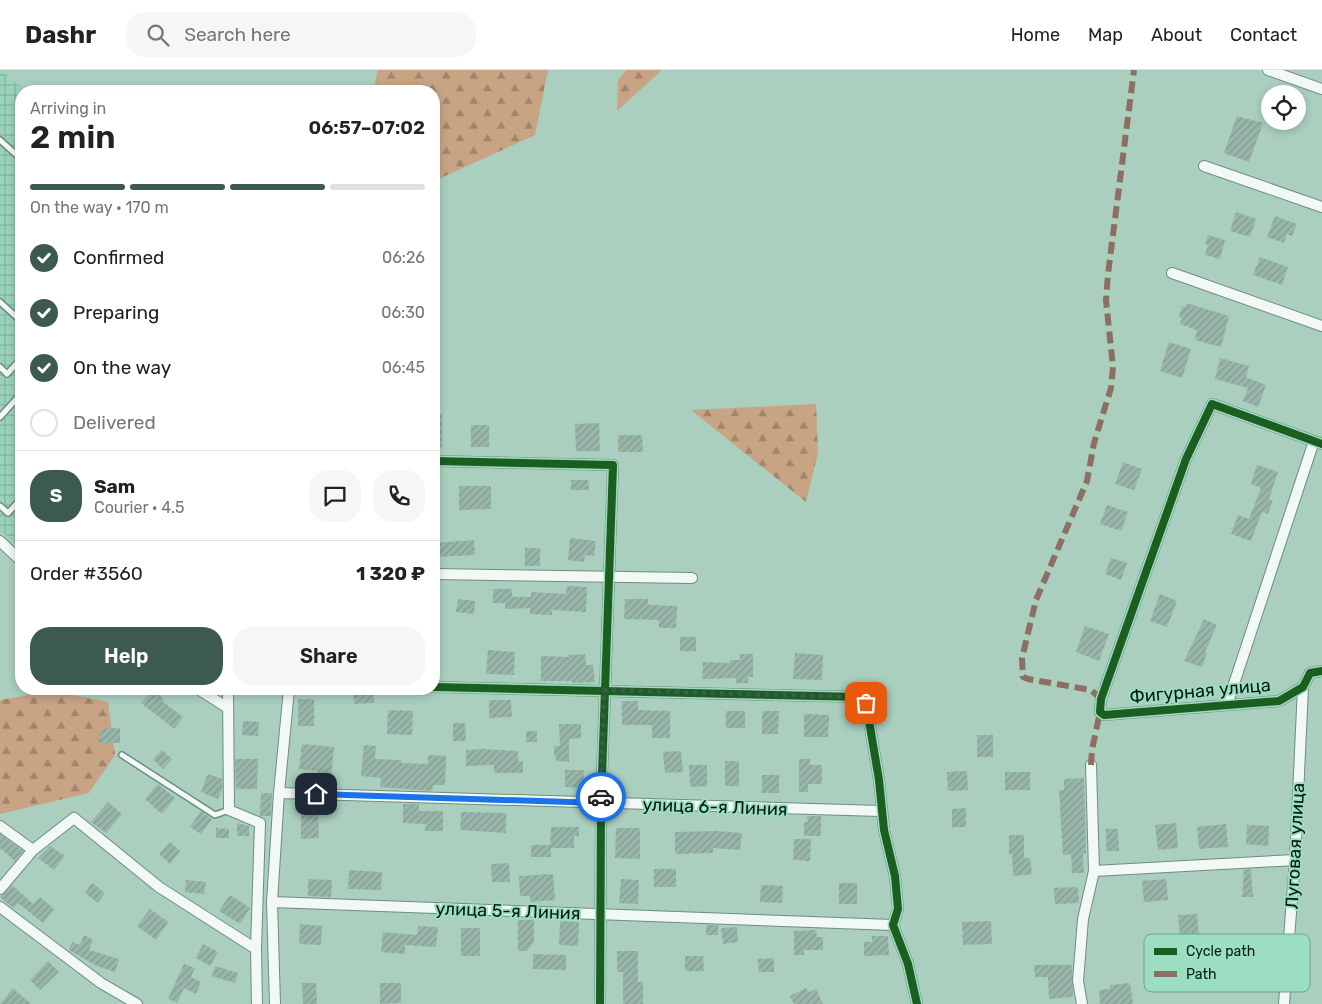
<!DOCTYPE html>
<meta charset="utf-8">
<style>
:root{--surface:#fff;--page:#f6f6f6;--text:#222;--muted:#767676;--line:#e0e0e0;--accent:#3c5a4e}
body{margin:0;font-family:Rubik,sans-serif;background:var(--page);color:var(--text);height:100vh;display:flex;flex-direction:column;font-size:19px;white-space:nowrap}
*{box-sizing:border-box;margin:0}
p{font-size:16px;color:var(--muted)}
.icon{flex:none;width:28px;height:28px;fill:none;stroke:currentColor;stroke-width:2;stroke-linecap:round;stroke-linejoin:round}
.map{position:relative;flex:1;overflow:hidden}
.sheet{position:absolute;left:15px;top:15px;width:425px;height:610px;display:flex;flex-direction:column;background:var(--surface);border-radius:20px;box-shadow:0 2px 8px #0003}
.sheet>*{flex:none}
.tools{position:absolute;left:1261px;top:15px;display:grid;gap:10px}
.tools a{display:grid;place-items:center;width:45px;height:45px;border-radius:50%;background:var(--surface);box-shadow:0 2px 8px #0003;font-size:25px}
.pin{position:absolute;display:grid;place-items:center;width:42px;height:42px;color:#fff;margin:-21px;border-radius:10px;box-shadow:0 2px 8px #0006}
.courier{position:absolute;display:grid;place-items:center;width:50px;height:50px;margin:-25px;border:4px solid #1a73e8;border-radius:50%;background:#fff;color:#222;box-shadow:0 1px 6px #0007}
.summary em{font-style:normal;font-weight:600}
.summary div{display:flex;flex-direction:column-reverse}
.summary{display:flex;align-items:center;justify-content:space-between;height:85px;padding:0 15px}
h1{font-size:32px;font-weight:600;line-height:38px}
.bar{display:grid;grid-template-columns:repeat(4,1fr);gap:8px 5px;align-content:center;height:60px;padding:0 15px}
.bar i{height:6px;border-radius:4px;background:var(--line)}
.bar .active{background:var(--accent)}
.bar p{grid-column:span 4}
.line{display:flex;align-items:center;gap:12px;padding:0 15px;border-top:1px solid var(--line)}
.line div{flex:1}
.round{display:grid;place-items:center;flex:none;width:52px;height:52px;border-radius:20px;background:var(--page)}
ol{padding:0 15px;list-style:none}
li{display:flex;align-items:center;gap:15px;height:55px}
li p{margin-inline-start:auto}
li .icon{padding:5px;border-radius:50%;background:var(--accent);color:#fff;stroke-width:4}
li:last-child{color:var(--muted)}
li i{width:28px;height:28px;border:2px solid var(--line);border-radius:50%}
.primary-button{display:flex;gap:10px;margin-top:auto;padding:10px 15px}
.primary-button a{flex:1;height:58px;border-radius:20px;background:var(--accent);color:#fff;font-size:20px;font-weight:600;line-height:58px;text-align:center}
.primary-button a+a{background:var(--page);color:var(--text)}
header{display:flex;align-items:center;gap:30px;box-sizing:border-box;height:70px;padding:0 25px;background:var(--surface);border-bottom:1px solid var(--line)}
header strong{font-size:24px}
nav{display:flex;gap:28px;margin-inline-start:auto;font-size:18px}
.search{width:350px;height:45px;background:var(--page);display:flex;align-items:center;gap:12px;box-sizing:border-box;padding:0 18px;border-radius:20px;color:var(--muted);font-size:19px}
.map>svg:first-child{display:block}
.industrial{fill:url(#industrial-grid)}
.forest{fill:url(#forest-firs)}
.building{fill:url(#building-hatch)}
.lines{fill:none;stroke-linecap:round;stroke-linejoin:round}
.lane-casing{stroke:#6f8d81;stroke-width:8}
.street-casing{stroke:#6f8d81;stroke-width:12}
.lane{stroke:#f2f8f5;stroke-width:5}
.street{stroke:#f2f8f5;stroke-width:10}
.quiet{stroke:#8d6e63;stroke-width:6;stroke-dasharray:12 6;stroke-linecap:butt}
.cycleway-casing{stroke:#9bdec1;stroke-width:11}
.cycleway{stroke:#1b5e20;stroke-width:8}
.done{stroke:#3c5a4e;stroke-width:5;stroke-dasharray:0 9}
.route{stroke:#1a73e8;stroke-width:6}
.labels{text-anchor:middle;dominant-baseline:central;stroke-width:4;stroke-linejoin:round;paint-order:stroke}
.street-label{font-size:18px;fill:#011b11;stroke:#9bdec1}
.key{fill:#9bdec1;stroke:#6da48c;stroke-width:1}
.key-label{font-size:14px;fill:#011b11}
</style>
<header>
<strong>Dashr</strong>
<div class="search"><svg class="icon" aria-label="search" viewBox="0 0 24 24"><circle cx="10" cy="10" r="6"/><path d="M15 15l6 6"/></svg>Search here</div>
<nav><a>Home</a><a>Map</a><a>About</a><a>Contact</a></nav>
</header>
<div class="map">
<svg width="1322" height="934" viewBox="0 0 1322 934">
<defs>
<pattern id="industrial-grid" width="8" height="8" patternUnits="userSpaceOnUse" patternTransform="scale(1.25)"><rect width="8" height="8" fill="#98d3ba"/><path d="M0 4h8M4 0v8" fill="none" stroke="#81b59f"/></pattern>
<pattern id="forest-firs" width="22" height="20" patternUnits="userSpaceOnUse" patternTransform="scale(1.25)"><rect width="22" height="20" fill="#c8a484"/><path d="M5 1l3.5 6h-7zM16 11l3.5 6h-7z" fill="#a0856b"/></pattern>
<pattern id="building-hatch" width="6" height="6" patternUnits="userSpaceOnUse" patternTransform="scale(1.25)"><rect width="6" height="6" fill="#99b6aa"/><path d="M-1 1l2-2M0 6l6-6M5 7l2-2" fill="none" stroke="#829c91"/></pattern>
</defs>
<rect width="100%" height="100%" fill="#aacfbf"/>
<!-- industrial -->
<path class="industrial" d="M0,0L27,21H21L20,478L0,460Z"/>
<!-- forest -->
<g class="forest">
<path d="M378,0H548L535,65L434,111V21H373Z"/>
<path d="M626,0H662L617,41L618,10Z"/>
<path d="M816,334L818,383L806,432L691,340Z"/>
<path d="M52,621L108,632L115,685L89,723L0,744V630Z"/>
</g>
<!-- building -->
<g class="building">
<path d="M1237,46L1263,53L1249,92L1224,83Z"/>
<path d="M1236,142L1256,149L1250,167L1230,161Z"/>
<path d="M1275,146L1297,154L1292,166L1287,164L1284,173L1267,167Z"/>
<path d="M1208,165L1225,170L1220,189L1205,185L1208,175L1205,174Z"/>
<path d="M1260,187L1288,197L1282,215L1253,205Z"/>
<path d="M1186,233L1229,246L1221,277L1195,270L1197,260L1180,254L1182,248L1179,247L1182,236L1185,237Z"/>
<path d="M1169,272L1191,279L1182,308L1160,301Z"/>
<path d="M1220,288L1249,296L1246,307L1266,315L1258,337L1243,331L1248,318L1215,309Z"/>
<rect x="434" y="344" width="8" height="33"/>
<path d="M599,353L600,381H576L575,354Z"/>
<rect x="471" y="355" width="18" height="22"/>
<path d="M618,365H642L643,382H618Z"/>
<path d="M1123,392L1142,399L1134,420L1115,414Z"/>
<path d="M1257,395L1278,402L1269,429L1273,431L1268,444L1262,442L1251,471L1231,464L1238,445L1249,449L1261,418L1251,414Z"/>
<path d="M571,410H588L589,420H571Z"/>
<path d="M459,416H491V439L459,440Z"/>
<path d="M1107,435L1128,442L1121,461L1100,454Z"/>
<path d="M570,468L596,471L594,486L585,485L584,492L568,490Z"/>
<path d="M474,470L475,485L434,487V473Z"/>
<rect x="525" y="478" width="15" height="18"/>
<path d="M1111,488L1127,493L1121,510L1105,504Z"/>
<path d="M567,516L587,517L586,542L552,540V545L530,544V538L505,539V533H493V519H512V527H531V522L566,524Z"/>
<path d="M1160,524L1177,531L1167,557L1150,551Z"/>
<path d="M458,529L475,531L474,544L456,542Z"/>
<path d="M625,529H648V535L677,536L676,558H659V550L624,549Z"/>
<path d="M1204,549L1217,555L1205,582L1207,583L1202,597L1184,591Z"/>
<path d="M1085,556L1109,564L1099,591L1076,582Z"/>
<rect x="680" y="567" width="16" height="14"/>
<path d="M488,580L515,582L514,605L486,604Z"/>
<path d="M795,583L823,585L822,610L793,609Z"/>
<path d="M585,584L586,595H593L595,612L573,613L571,611H541V586L569,587V585Z"/>
<path d="M740,584H753V607H748V613H736V608L702,609L703,592L730,593V590H740Z"/>
<path d="M153,620L164,629L162,631L183,647L174,659L141,633Z"/>
<path d="M374,622V633L354,634L353,623Z"/>
<rect x="298" y="629" width="16" height="27"/>
<path d="M489,630H511L512,647L489,648Z"/>
<path d="M622,631H638V640L670,641V668H652V655H622Z"/>
<path d="M388,640L413,641L412,665L387,664Z"/>
<rect x="726" y="641" width="19" height="17"/>
<path d="M762,641H779L778,664H762Z"/>
<path d="M804,644L829,645L828,667H804Z"/>
<path d="M243,651L259,652L258,666L242,665Z"/>
<path d="M453,653H465L466,671H453Z"/>
<path d="M559,654H581V668L569,669V692L556,691V686H554V676H560Z"/>
<path d="M120,658V673H100V659Z"/>
<rect x="526" y="661" width="11" height="11"/>
<rect x="977" y="665" width="16" height="22"/>
<path d="M302,674L334,677L331,709L317,708L318,701L299,699Z"/>
<path d="M364,675L376,676L375,689L401,690V693L428,694V685L446,686L445,715H433L432,721L380,717L381,708L361,706Z"/>
<path d="M482,679L518,681V691H523V703H494V695L466,696V680Z"/>
<path d="M162,680L172,689L163,699L153,689Z"/>
<path d="M681,681L683,702L665,703L663,682Z"/>
<path d="M235,689H258L257,719H236Z"/>
<path d="M799,689H810V695H822V714H808V722H799Z"/>
<rect x="725" y="691" width="14" height="25"/>
<path d="M689,695H707V716L690,717Z"/>
<path d="M565,700H584L583,718L565,717Z"/>
<path d="M967,701L968,720L948,721L947,702Z"/>
<rect x="1005" y="702" width="25" height="18"/>
<path d="M208,704L222,709V719L218,729L201,722Z"/>
<rect x="762" y="705" width="17" height="18"/>
<path d="M1084,708L1086,783L1083,784L1084,803H1072L1071,784L1063,785L1059,720H1064V709Z"/>
<path d="M158,714L175,728L162,744L145,729Z"/>
<path d="M261,723H272L271,746H260Z"/>
<path d="M108,732L122,744L106,763L91,752Z"/>
<path d="M403,734H419V741H443V761H425L426,754L403,753Z"/>
<path d="M966,738V757H952V739Z"/>
<path d="M201,741L212,749L201,764L190,757Z"/>
<path d="M301,741H318L319,768L301,769Z"/>
<path d="M461,742L506,743V763L460,760Z"/>
<path d="M807,746H821V766H804V752H808Z"/>
<path d="M237,753L249,756V766H237Z"/>
<path d="M1176,753L1178,778L1158,780L1155,755Z"/>
<path d="M1226,754L1228,777L1199,779L1197,757Z"/>
<path d="M1247,755L1269,756L1268,776L1246,774Z"/>
<path d="M551,757H579V766H574V778H551V787H531V775H550Z"/>
<path d="M216,758L229,759V768H216Z"/>
<path d="M616,758H640V789L615,788Z"/>
<path d="M1106,759H1118L1119,781H1106Z"/>
<path d="M717,761L742,763L740,780L713,778V783L675,784V762Z"/>
<path d="M0,764L23,781L15,791L0,778Z"/>
<path d="M1009,765H1024V788H1030L1032,804L1013,806L1012,784H1009Z"/>
<path d="M794,769H811L810,791L793,790Z"/>
<path d="M170,772L180,781L170,794L159,784Z"/>
<path d="M50,776L65,786L54,800L38,788Z"/>
<path d="M509,793L510,812H492L491,794Z"/>
<rect x="654" y="799" width="22" height="18"/>
<path d="M1251,799L1253,827H1242L1244,800Z"/>
<path d="M349,800L382,802L381,820L348,819Z"/>
<path d="M553,804L555,830L530,832V826H520L519,806Z"/>
<path d="M308,809L332,810L331,827L308,826Z"/>
<path d="M621,809L639,810L638,834L619,833Z"/>
<path d="M1166,809L1168,830L1144,832L1142,811Z"/>
<path d="M186,810L206,812L204,824L185,822Z"/>
<path d="M92,813L105,823L98,833L85,823Z"/>
<rect x="839" y="813" width="18" height="21"/>
<path d="M12,815L33,834L40,827L54,839L43,853L18,833L13,838L0,827Z"/>
<path d="M761,815L783,816L782,833L760,832Z"/>
<path d="M1078,817L1079,833L1055,834L1054,818Z"/>
<path d="M230,825L250,838L240,854L219,841Z"/>
<path d="M150,839L168,852L156,870L137,856Z"/>
<path d="M1197,844L1199,866L1180,868L1178,845Z"/>
<path d="M518,850H534V872L527,881H518Z"/>
<path d="M560,851L579,852L578,876L559,875Z"/>
<path d="M991,851L992,874L963,875L962,852Z"/>
<path d="M300,854L322,856L321,875L299,874Z"/>
<rect x="706" y="855" width="12" height="10"/>
<path d="M418,856L438,857L436,877L405,875V884L381,882L383,862L417,865Z"/>
<path d="M737,857L738,872L723,874L721,858Z"/>
<rect x="461" y="858" width="19" height="28"/>
<path d="M816,860L817,867H823V880H804V885H794V861Z"/>
<path d="M84,865L93,870L89,880L119,889L115,902L97,896L69,880L72,872L80,875Z"/>
<path d="M872,866H888L889,885L864,886V872H872Z"/>
<path d="M203,874L218,882L210,896L196,888Z"/>
<path d="M617,881H638V912H643V934H623V902H617Z"/>
<path d="M533,884L566,885V900L533,899Z"/>
<path d="M685,886H703L704,901H685Z"/>
<path d="M774,888V902H759L758,889Z"/>
<path d="M48,891L59,902L40,920L30,910Z"/>
<path d="M184,894L195,898L191,907L201,912L196,924L184,918L177,933L168,929Z"/>
<path d="M1034,895H1072L1073,927L1049,929L1048,907H1035Z"/>
<path d="M215,896L238,903L235,913L212,906Z"/>
<path d="M302,913H316L317,934H303Z"/>
<path d="M380,913H401V933L380,934Z"/>
<path d="M1130,913L1133,934H1100L1099,920L1110,919V915Z"/>
<path d="M13,918L31,934H0Z"/>
<path d="M806,918L809,922L816,919L823,934H794L790,926Z"/>
</g>
<g class="lines">
<defs>
<g id="lane">
<path d="M0,70L21,89"/>
<path d="M0,232L21,251"/>
<path d="M0,297L7,304L21,289"/>
<path d="M0,347L21,324"/>
<path d="M0,436L8,443L21,429"/>
<path d="M122,685L215,745L229,740"/>
</g>
<g id="street">
<path d="M1268,0L1322,19"/>
<path d="M1204,96L1322,137"/>
<path d="M1172,203L1322,256"/>
<path d="M1322,374L1212,334L1186,389L1101,629L1100,642L1104,645L1279,631L1303,617L1310,603L1322,601"/>
<path d="M434,391L613,395L601,733L600,934"/>
<path d="M0,471L21,491"/>
<path d="M434,504L692,508"/>
<path d="M434,617L861,627L866,633L879,710L884,760L895,806L898,839L893,855L908,894L917,934"/>
<path d="M198,619L228,638"/>
<path d="M228,619L229,740L260,753L256,879L257,934"/>
<path d="M1227,635L1314,371"/>
<path d="M279,723L881,741"/>
<path d="M0,756L33,780"/>
<path d="M1094,801L1295,790"/>
<path d="M0,819L33,780L74,748L159,817L256,879"/>
<path d="M272,832L893,855"/>
<path d="M0,837L101,913L137,934"/>
<path d="M275,934L272,832L279,723L289,619"/>
<path d="M1082,934L1078,911L1083,849L1094,801L1091,695"/>
<path d="M1284,934L1295,790L1303,617"/>
</g>
</defs>
<!-- lane casing -->
<use href="#lane" class="lane-casing"/>
<!-- street casing -->
<use href="#street" class="street-casing"/>
<!-- lane -->
<use href="#lane" class="lane"/>
<!-- street -->
<use href="#street" class="street"/>
<!-- quiet -->
<g class="quiet">
<path d="M1101,629L1091,620L1028,609L1023,607L1022,588L1036,530L1087,411L1094,373L1111,318L1113,297L1106,230L1108,204L1134,0"/>
<path d="M1091,695L1092,680L1100,642"/>
</g>
<defs>
<g id="cycleway">
<path d="M1322,374L1212,334L1186,389L1101,629L1100,642L1104,645L1279,631L1303,617L1310,603L1322,601"/>
<path d="M434,391L613,395L601,733L600,934"/>
<path d="M434,617L861,627L866,633L879,710L884,760L895,806L898,839L893,855L908,894L917,934"/>
</g>
</defs>
<!-- cycleway casing -->
<use href="#cycleway" class="cycleway-casing"/>
<!-- cycleway -->
<use href="#cycleway" class="cycleway"/>
</g>
<g class="lines">
<!-- done -->
<path class="done" d="M601,727L604,620L861,627L866,633"/>
<!-- route -->
<path class="route" d="M316,724L600,733L601,727"/>
</g>
<g class="labels">
<!-- street labels -->
<g class="street-label">
<text transform="translate(1200 621) rotate(-5)">Фигурная улица</text>
<text transform="translate(715 737) rotate(2)">улица 6-я Линия</text>
<text transform="translate(1295 776) rotate(-87)">Луговая улица</text>
<text transform="translate(508 841) rotate(2)">улица 5-я Линия</text>
</g>
</g>
<!-- legend -->
<rect x="1144" y="864" width="166" height="58" rx="8" class="key"/>
<rect x="1154" y="878" width="23" height="7" fill="#1b5e20"/>
<rect x="1154" y="901" width="23" height="6" fill="#8d6e63"/>
<g class="key-label">
<text x="1186" y="886">Cycle path</text>
<text x="1186" y="909">Path</text>
</g>
</svg>
<div class="tools">
<a><svg class="icon" aria-label="locate" viewBox="0 0 24 24"><circle cx="12" cy="12" r="6"/><path d="M12 2v4M12 18v4M2 12h4M18 12h4"/></svg></a>
</div>
<div class="pin" style="left:866px;top:633px;background:#ea580c"><svg class="icon" aria-label="bag" viewBox="0 0 24 24"><path d="M5 8h14l-1 12H6zM9 8a3 3 0 0 1 6 0"/></svg></div>
<div class="pin" style="left:316px;top:724px;background:#1f2937"><svg class="icon" aria-label="home" viewBox="0 0 24 24"><path d="M3 11l9-7 9 7M6 9v11h12V9"/></svg></div>
<div class="courier" style="left:601px;top:727px"><svg class="icon" aria-label="car" viewBox="0 0 24 24"><path d="M5 17H2v-5l4-1 3-4h7l3 4 3 1v5h-3M9 17h6M6 11h13"/><circle cx="7" cy="17" r="2"/><circle cx="17" cy="17" r="2"/></svg></div>
<section class="sheet">
<div class="summary"><div><h1>2 min</h1><p>Arriving in</p></div><em>06:57–07:02</em></div>
<div class="bar"><i class="active"></i><i class="active"></i><i class="active"></i><i></i><p>On the way · 170 m</p></div>
<ol>
<li><svg class="icon" aria-label="check" viewBox="0 0 24 24"><path d="M5 12l5 5 9-10"/></svg>Confirmed<p>06:26</p></li>
<li><svg class="icon" aria-label="check" viewBox="0 0 24 24"><path d="M5 12l5 5 9-10"/></svg>Preparing<p>06:30</p></li>
<li><svg class="icon" aria-label="check" viewBox="0 0 24 24"><path d="M5 12l5 5 9-10"/></svg>On the way<p>06:45</p></li>
<li><i></i>Delivered</li>
</ol>
<div class="line" style="height:90px"><b class="round" style="background:var(--accent);color:#fff">S</b><div><b>Sam</b><p>Courier · 4.5</p></div><a class="round"><svg class="icon" aria-label="chat" viewBox="0 0 24 24"><path d="M4 5h16v11H9l-5 4z"/></svg></a><a class="round"><svg class="icon" aria-label="phone" viewBox="0 0 24 24"><path d="M5 4h4l2 5-3 2q2 4 5 5l2-3 5 2v4C11 20 4 13 5 4z"/></svg></a></div>
<div class="line" style="height:65px"><div>Order #3560</div><b>1 320 ₽</b></div>
<div class="primary-button"><a>Help</a><a>Share</a></div>
</section>
</div>
